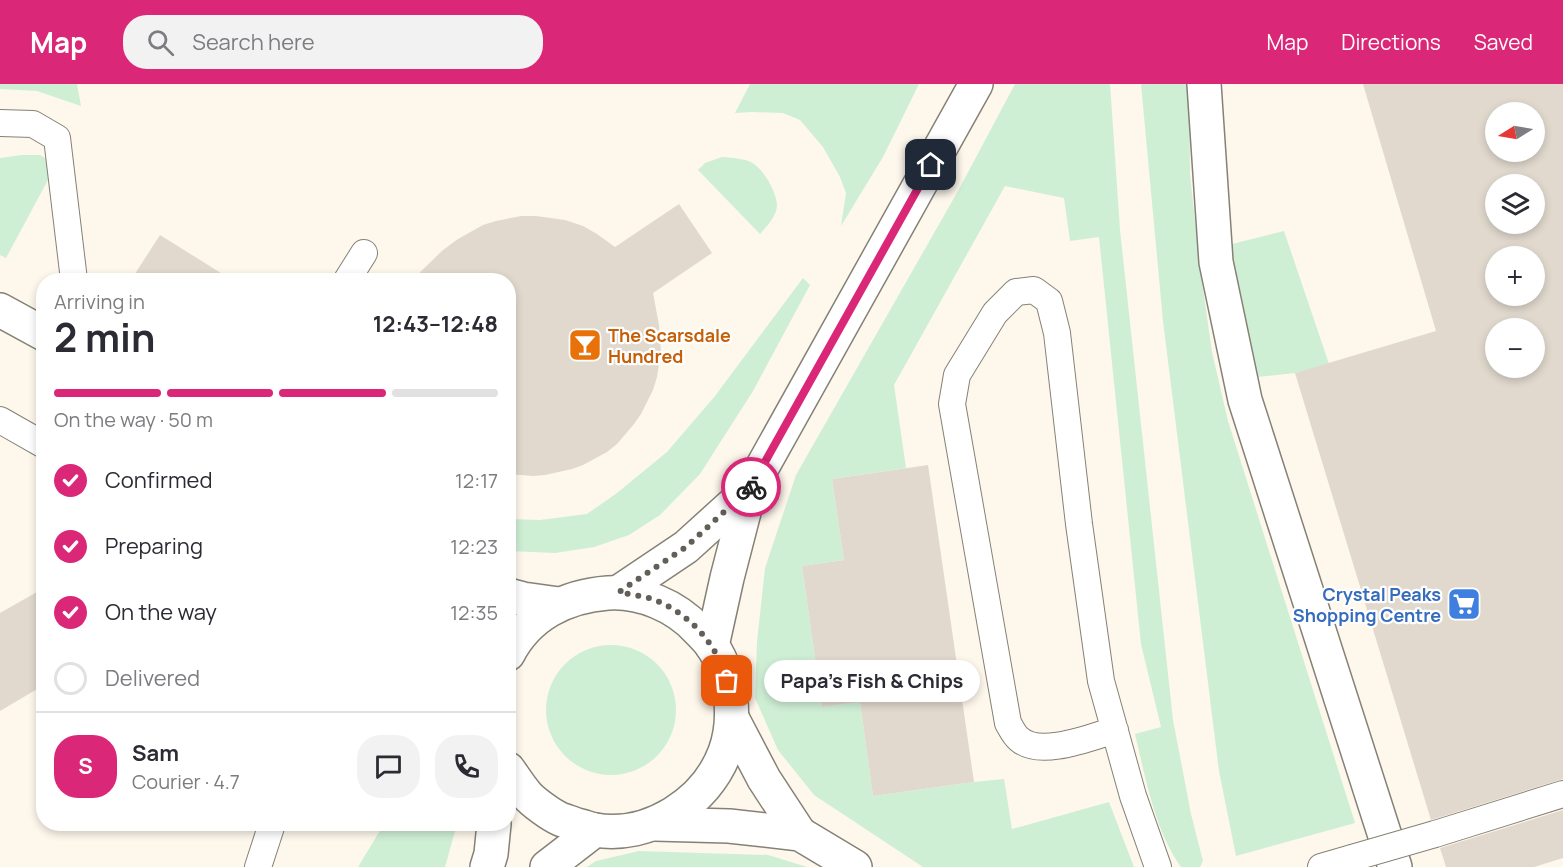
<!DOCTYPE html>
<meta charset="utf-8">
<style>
:root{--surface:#fff;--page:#f2f2f3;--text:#2b2b33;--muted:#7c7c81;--line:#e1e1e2;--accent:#db2777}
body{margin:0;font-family:Manrope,sans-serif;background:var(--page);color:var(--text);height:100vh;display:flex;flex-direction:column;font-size:22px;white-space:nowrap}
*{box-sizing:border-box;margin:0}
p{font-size:20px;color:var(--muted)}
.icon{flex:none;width:33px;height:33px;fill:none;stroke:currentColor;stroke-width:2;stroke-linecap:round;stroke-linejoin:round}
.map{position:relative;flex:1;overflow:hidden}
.sheet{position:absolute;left:36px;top:189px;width:480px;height:558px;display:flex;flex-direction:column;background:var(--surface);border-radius:24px;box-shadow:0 3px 9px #0003}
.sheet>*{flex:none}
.needle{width:39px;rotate:259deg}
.fabs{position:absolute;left:1485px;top:18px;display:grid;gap:12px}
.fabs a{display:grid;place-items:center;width:60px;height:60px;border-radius:50%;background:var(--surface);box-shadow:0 3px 9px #0003;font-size:30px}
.pin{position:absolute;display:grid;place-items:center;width:51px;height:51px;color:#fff;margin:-26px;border-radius:12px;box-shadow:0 3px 9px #0006}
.courier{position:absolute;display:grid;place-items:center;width:60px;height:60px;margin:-30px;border:4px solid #db2777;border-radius:50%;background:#fff;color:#222;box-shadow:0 2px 8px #0007}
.bubble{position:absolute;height:42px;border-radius:21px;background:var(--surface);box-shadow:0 3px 9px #0003;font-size:20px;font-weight:700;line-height:42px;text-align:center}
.summary em{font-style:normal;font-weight:700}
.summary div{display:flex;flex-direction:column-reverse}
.summary{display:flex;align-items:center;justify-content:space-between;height:102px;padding:0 18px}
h1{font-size:39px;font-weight:700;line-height:45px}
.bar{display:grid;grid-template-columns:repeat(4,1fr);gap:9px 6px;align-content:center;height:72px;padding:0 18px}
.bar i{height:8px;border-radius:4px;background:var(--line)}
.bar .on{background:var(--accent)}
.bar p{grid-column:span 4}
.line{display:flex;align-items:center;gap:15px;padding:0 18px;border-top:2px solid var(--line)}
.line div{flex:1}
.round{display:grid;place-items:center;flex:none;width:63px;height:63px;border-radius:24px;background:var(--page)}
ol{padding:0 18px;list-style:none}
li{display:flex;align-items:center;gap:18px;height:66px}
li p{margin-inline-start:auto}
li .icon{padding:6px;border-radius:50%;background:var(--accent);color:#fff;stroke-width:4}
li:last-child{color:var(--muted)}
li i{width:33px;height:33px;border:3px solid var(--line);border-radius:50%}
header{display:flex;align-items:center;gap:36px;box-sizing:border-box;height:84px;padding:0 30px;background:var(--accent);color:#fff}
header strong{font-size:28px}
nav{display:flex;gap:33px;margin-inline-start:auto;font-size:21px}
.search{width:420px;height:54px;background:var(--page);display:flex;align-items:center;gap:15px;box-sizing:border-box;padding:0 21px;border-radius:24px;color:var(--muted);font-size:22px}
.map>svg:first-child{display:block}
.green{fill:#cfefd5}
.building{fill:#e1d9ce;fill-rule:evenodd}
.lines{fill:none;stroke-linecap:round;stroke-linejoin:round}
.lane-casing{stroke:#868176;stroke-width:28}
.street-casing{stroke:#868176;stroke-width:36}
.secondary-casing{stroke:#868176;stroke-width:36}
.lane{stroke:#fff;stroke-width:26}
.street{stroke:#fff;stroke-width:33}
.secondary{stroke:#fff;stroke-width:33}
.lane-bridge-casing{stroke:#868176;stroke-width:28;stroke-linecap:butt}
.lane-bridge{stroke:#fff;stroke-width:26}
.done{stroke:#625f58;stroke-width:6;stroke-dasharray:0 10.8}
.route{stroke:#db2777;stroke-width:8}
.labels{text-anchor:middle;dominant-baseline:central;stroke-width:4.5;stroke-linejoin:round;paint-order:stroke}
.food-label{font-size:18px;font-weight:bold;fill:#c56008;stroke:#fff;text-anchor:start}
.shop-label{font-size:18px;font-weight:bold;fill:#366cbe;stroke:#fff;text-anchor:end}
</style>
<header>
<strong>Map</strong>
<div class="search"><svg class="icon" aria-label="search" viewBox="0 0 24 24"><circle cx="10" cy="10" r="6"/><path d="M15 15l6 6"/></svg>Search here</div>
<nav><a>Map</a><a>Directions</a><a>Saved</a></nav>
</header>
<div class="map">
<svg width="1563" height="783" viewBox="0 0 1563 783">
<rect width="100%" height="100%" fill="#fdf7ec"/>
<!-- green -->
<g class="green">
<path d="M0,0H77L81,22L37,7L0,5Z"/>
<path d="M750,0H919L883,73L841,142L846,109L840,93L823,63L800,36L783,29L752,28L735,29Z"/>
<path d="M1015,0H1110L1120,146L1173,636L1191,730L1203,777L1200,783H1181C1155,747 1145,692 1135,650L1161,643L1141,560L1099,153L1070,157L1064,114L1005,102L894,301L906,384L832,395L844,476L802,482L822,623L860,618L873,712L974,698L1004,695L1012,745L1109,718L1134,783H923L814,711L778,666L755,614L757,558L765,484L796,391L958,107Z"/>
<path d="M1141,0H1189L1190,90L1200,184L1212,268L1228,337L1355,739L1236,772L1219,687L1163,237Z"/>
<path d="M22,71H40L56,81L6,174L0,171V74Z"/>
<path d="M722,73C732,74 746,74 754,80C765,88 776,107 777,121C777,132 767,142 760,150L698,86L705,79Z"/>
<path d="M1284,147L1329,280L1295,289L1257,293L1238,214L1228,161Z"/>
<path d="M803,194L810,201L753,307L700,390L660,431L629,451L594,463L555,469L509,467V435L540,436L587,430L617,409L667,368L715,312Z"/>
<circle cx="611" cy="626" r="65"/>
<path d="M384,740H457L445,783H358Z"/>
<path d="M639,767L768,771L807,783H587L596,777Z"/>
</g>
<!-- building -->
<g class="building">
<path d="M1363,0H1563V695L1431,736L1295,289L1436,247ZM1496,28H1534V68H1496ZM1496,100H1534V140H1496ZM1496,172H1534V212H1496ZM1496,244H1534V284H1496Z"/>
<path d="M679,120L712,169L653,209L659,241L661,267L657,293L653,306L641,330L634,340L617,360L607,368L583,381L572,385L545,391L533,392L508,390V196H412L443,166L458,155L483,141L496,137L521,132H536L565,136L583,142L597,150L615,163Z"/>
<path d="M160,151L232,196H131Z"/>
<path d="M928,381L974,698L873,712L860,618L822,623L802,482L844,476L832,395Z"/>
<path d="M44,504V601L0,627V529Z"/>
<path d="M1563,726V774L1534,783H1446L1440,764Z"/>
</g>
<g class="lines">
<defs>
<g id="lane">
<path d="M0,39L33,40L57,54L74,196"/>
<path d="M347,196L364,169"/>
<path d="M0,336L44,361"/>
<path d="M1115,646C1091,653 1040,674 1019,655C1014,651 1011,644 1008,639L952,320L957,291L995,229L1016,208L1034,206L1049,217L1057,249L1079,440L1101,597L1133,712L1158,783"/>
<path d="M1435,750L1563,710"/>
<path d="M258,783L272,740"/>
<path d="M1321,783L1352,774"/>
</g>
<g id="street">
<path d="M1204,0L1216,178L1245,316L1395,783"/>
<path d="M0,226L44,250"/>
<path d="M508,511L523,515L559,520"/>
</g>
<g id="secondary">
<path d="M619,508L686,463L750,405"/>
<path d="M712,562L727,494L750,405L976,0"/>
<path d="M508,570C528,531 566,512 608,509C641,507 676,522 698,546C703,551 709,557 713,563C732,592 737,635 725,668C706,719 649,755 595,746C589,745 583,742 577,741C572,739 565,737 560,735C551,731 533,718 527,711C520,703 514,693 508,685"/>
<path d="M732,634L764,695L800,750"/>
<path d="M655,740L729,742L800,750L855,783"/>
<path d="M487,783L491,770L494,740"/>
<path d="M547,783L595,746"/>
</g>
</defs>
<!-- lane casing -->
<use href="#lane" class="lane-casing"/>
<!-- street casing -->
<use href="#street" class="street-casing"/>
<!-- secondary casing -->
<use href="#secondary" class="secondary-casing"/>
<!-- lane -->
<use href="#lane" class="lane"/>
<!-- street -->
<use href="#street" class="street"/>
<!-- secondary -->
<use href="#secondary" class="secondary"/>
<defs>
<path id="lane-bridge" d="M1352,774L1435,750"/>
</defs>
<!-- lane-bridge casing -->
<use href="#lane-bridge" class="lane-bridge-casing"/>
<!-- lane-bridge -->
<use href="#lane-bridge" class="lane-bridge"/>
</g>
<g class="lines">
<!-- done -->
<path class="done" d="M727,597C718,561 690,530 655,516C644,512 631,511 619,508L686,463L751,403"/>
<!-- route -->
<path class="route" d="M751,403L931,81"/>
</g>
<!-- icons -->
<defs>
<symbol id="bar-square" viewBox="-11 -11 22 22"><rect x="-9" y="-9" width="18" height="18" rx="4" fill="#e8710a" stroke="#fff"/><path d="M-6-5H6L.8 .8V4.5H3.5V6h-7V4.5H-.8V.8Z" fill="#fff"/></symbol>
<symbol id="supermarket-square" viewBox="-11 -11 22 22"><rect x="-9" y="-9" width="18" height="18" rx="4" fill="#3f7fe0" stroke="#fff"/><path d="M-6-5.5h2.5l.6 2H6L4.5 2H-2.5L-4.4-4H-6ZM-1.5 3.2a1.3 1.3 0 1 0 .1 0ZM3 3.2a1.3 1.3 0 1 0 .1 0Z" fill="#fff"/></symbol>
</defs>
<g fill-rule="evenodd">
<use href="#bar-square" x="566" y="242" width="38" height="38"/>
<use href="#supermarket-square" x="1445" y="501" width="38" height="38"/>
</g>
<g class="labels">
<!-- food labels -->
<g class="food-label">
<text x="608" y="251">The Scarsdale<tspan x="608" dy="21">Hundred</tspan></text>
</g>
<!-- shop labels -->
<g class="shop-label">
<text x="1441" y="510">Crystal Peaks<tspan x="1441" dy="21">Shopping Centre</tspan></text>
</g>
</g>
</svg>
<div class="fabs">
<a><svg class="needle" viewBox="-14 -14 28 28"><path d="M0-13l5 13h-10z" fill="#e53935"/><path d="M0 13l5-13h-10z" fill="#7c7c81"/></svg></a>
<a><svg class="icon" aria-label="layers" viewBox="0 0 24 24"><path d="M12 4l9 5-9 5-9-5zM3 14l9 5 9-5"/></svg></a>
<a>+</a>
<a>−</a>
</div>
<div class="pin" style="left:727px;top:597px;background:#ea580c"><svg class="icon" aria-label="bag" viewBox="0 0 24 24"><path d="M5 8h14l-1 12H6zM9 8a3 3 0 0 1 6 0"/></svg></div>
<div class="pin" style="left:931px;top:81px;background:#1f2937"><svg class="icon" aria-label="home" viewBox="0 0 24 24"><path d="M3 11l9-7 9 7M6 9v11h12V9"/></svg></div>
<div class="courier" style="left:751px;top:403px"><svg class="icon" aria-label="bike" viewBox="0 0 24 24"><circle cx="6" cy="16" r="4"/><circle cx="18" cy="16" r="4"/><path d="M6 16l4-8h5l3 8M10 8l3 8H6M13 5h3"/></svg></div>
<div class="bubble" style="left:764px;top:576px;width:216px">Papa's Fish &amp; Chips</div>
<section class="sheet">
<div class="summary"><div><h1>2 min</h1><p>Arriving in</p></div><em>12:43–12:48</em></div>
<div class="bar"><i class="on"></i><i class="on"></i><i class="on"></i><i></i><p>On the way · 50 m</p></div>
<ol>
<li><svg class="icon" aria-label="check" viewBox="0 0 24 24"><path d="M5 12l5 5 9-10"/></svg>Confirmed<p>12:17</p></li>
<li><svg class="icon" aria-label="check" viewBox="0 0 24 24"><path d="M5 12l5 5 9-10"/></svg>Preparing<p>12:23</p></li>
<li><svg class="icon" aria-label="check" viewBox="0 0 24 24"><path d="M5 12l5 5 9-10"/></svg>On the way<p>12:35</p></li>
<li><i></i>Delivered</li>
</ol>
<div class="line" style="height:108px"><b class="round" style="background:var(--accent);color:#fff">S</b><div><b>Sam</b><p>Courier · 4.7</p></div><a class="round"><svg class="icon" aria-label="chat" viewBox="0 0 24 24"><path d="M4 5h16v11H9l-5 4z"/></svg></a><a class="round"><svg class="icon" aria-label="phone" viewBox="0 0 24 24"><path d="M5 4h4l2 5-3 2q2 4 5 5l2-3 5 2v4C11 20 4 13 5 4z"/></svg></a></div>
</section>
</div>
